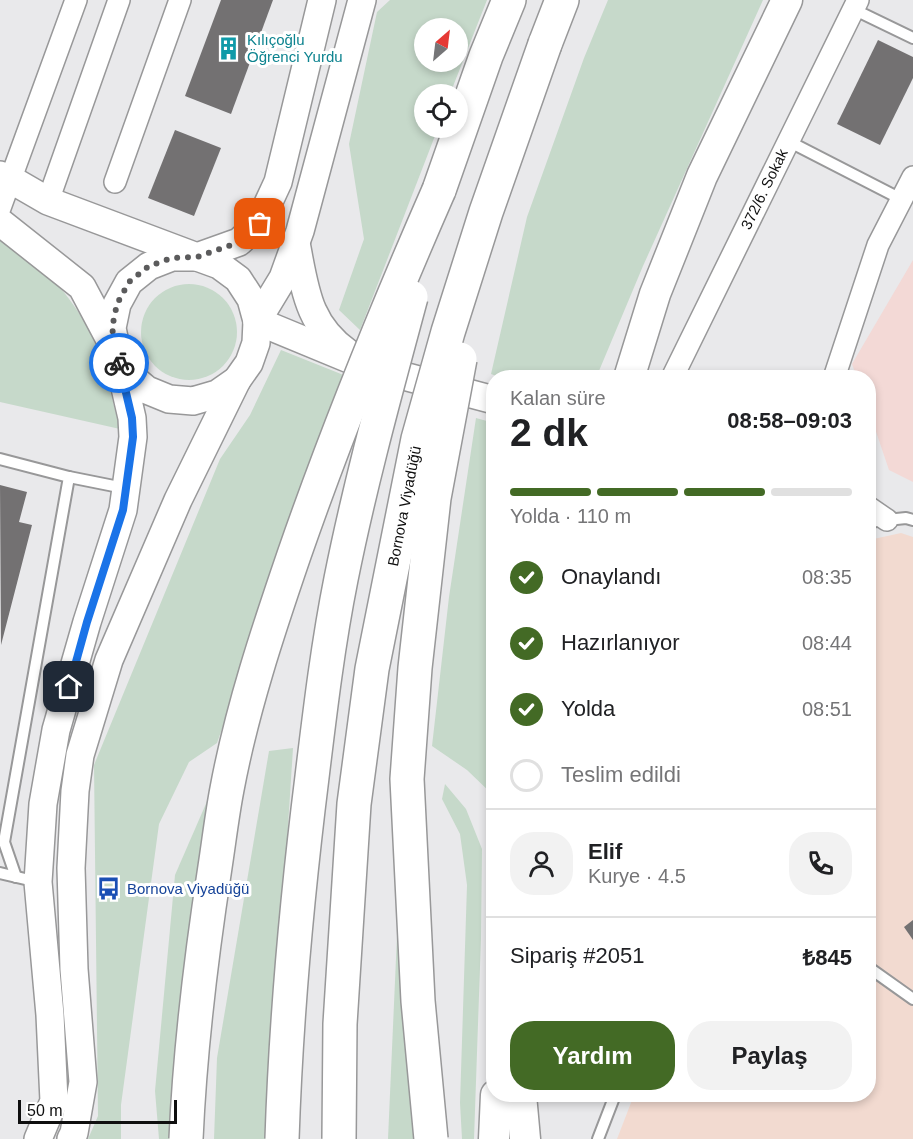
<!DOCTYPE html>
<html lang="tr">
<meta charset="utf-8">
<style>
:root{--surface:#fff;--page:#f2f2f2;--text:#202124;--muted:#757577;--line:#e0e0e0;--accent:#436a25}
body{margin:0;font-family:Helvetica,sans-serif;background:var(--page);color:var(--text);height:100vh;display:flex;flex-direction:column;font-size:22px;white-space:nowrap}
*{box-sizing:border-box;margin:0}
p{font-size:20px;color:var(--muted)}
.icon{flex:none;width:33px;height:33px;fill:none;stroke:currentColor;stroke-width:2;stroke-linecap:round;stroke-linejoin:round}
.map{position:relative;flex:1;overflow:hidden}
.drawer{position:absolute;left:486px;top:370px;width:390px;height:732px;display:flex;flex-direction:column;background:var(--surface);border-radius:24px;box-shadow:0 3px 9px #0003}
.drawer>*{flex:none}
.needle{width:39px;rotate:28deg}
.fabs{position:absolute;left:414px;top:18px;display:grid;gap:12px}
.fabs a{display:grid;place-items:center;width:54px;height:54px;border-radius:50%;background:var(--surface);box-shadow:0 3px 9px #0003;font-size:30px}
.scale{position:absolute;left:18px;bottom:15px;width:159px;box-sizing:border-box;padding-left:6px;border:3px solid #0f0f0f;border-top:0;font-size:16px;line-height:21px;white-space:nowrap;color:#0f0f0f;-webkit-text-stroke:4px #fff;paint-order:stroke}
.pin{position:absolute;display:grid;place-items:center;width:51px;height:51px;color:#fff;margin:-26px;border-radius:12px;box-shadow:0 3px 9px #0006}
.courier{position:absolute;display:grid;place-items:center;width:60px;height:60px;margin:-30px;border:4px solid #1a73e8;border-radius:50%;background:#fff;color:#222;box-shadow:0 2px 8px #0007}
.head em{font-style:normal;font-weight:700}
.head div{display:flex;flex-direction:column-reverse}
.head{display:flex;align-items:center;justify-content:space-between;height:102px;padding:0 24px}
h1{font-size:39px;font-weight:700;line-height:45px}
.bar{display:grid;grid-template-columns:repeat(4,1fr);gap:9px 6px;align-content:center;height:72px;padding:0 24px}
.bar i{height:8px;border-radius:4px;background:var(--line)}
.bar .active{background:var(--accent)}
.bar p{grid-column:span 4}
.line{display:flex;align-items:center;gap:15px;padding:0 24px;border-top:2px solid var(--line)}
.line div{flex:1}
.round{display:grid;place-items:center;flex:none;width:63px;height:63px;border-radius:24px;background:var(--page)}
ol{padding:0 24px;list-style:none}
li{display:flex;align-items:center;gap:18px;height:66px}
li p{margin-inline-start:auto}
li .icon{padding:6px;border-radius:50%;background:var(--accent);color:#fff;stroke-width:4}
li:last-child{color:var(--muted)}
li i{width:33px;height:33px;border:3px solid var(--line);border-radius:50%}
.button{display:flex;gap:12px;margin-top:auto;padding:12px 24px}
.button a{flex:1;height:69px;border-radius:24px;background:var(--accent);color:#fff;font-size:24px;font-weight:700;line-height:69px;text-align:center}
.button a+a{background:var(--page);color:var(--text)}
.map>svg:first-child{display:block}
.commercial{fill:#f2dad0}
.education{fill:#f3d9d6}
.green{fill:#c6d9ca;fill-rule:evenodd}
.building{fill:#737172}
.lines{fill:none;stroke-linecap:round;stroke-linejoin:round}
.service-casing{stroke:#989899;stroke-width:14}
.minor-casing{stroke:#989899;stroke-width:24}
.tertiary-casing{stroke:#989899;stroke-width:30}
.secondary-casing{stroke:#989899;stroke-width:33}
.motorway-casing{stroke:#989899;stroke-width:36}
.service{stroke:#fff;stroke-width:10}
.minor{stroke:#fff;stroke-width:21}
.tertiary{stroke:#fff;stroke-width:27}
.secondary{stroke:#fff;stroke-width:30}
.motorway{stroke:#fff;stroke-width:33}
.motorway-bridge-casing{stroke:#989899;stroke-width:36;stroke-linecap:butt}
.motorway-bridge{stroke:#fff;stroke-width:33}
.done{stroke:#5b5b5c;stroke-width:6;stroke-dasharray:0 10.8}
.route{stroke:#1a73e8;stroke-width:8}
.labels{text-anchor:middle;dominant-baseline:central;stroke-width:6;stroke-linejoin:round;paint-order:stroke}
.culture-label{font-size:15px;fill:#0d838f;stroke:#fff;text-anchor:start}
.street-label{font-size:15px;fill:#0f0f0f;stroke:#fff}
.transit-label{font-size:15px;fill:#164399;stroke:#fff;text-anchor:start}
</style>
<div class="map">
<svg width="913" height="1139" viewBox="0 0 913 1139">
<rect width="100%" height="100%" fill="#e9e9eb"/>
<!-- commercial -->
<path class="commercial" d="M901,533L913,537V1139H617L634,1095H868L869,540Z"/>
<!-- education -->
<path class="education" d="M913,260V482L889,470L869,411L868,378H857L852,364Z"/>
<!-- green -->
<g class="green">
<path d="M390,0H487L450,94H424V128H438L360,330L339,310L364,239L349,144L377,12ZM424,28H458V62H424Z"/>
<path d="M608,0H763L643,266L596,378H502L491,374L527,217L584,58Z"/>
<path d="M0,233C42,264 81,303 99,353C108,377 113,404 120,429L0,402Z"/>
<circle cx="189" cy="332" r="48"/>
<path d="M281,350L346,376L217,743L189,762L159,824L121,1105V1139H88L98,1116L94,765L220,459L250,415Z"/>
<path d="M476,418L494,423L493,795L467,770L432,746L449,597Z"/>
<path d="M293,748L268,1139H214L217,1058L269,751Z"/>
<path d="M218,776L178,1139H159L155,1091L175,875Z"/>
<path d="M445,784L466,809L482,849L481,938L474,1139H462L460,1103L467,885L460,834L442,799Z"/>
<path d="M402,823L423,1139H388Z"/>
</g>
<!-- building -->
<g class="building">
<path d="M221,0H273L231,114L185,96Z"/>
<path d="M878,40L913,57V78L880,145L837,124Z"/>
<path d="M175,130L221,148L194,216L148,198Z"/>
<path d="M0,485L27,492L19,522L32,525L1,645Z"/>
<path d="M913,920V940L904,927Z"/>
</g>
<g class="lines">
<defs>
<g id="service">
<path d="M853,9L913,38"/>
<path d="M788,141L901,199"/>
<path d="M0,459L69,477L4,842L16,877"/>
<path d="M69,477L124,488"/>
<path d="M868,522L906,518L913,520"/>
<path d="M0,873L38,882"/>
<path d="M868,967L913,999"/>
<path d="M598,1139L615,1095"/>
</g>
<g id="minor">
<path d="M115,182L180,0"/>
<path d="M48,201L119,0"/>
<path d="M0,208L76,0"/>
<path d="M672,378L858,0"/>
<path d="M834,378L878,245L913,177"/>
<path d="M868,507L887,520"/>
</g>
<g id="tertiary">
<path d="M0,175L10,179L48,201L197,257L239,242L259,223L278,182L322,0"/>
<path d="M0,222L82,287L117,353L128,374L147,390L169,399L193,401L217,394L237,380L249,363L256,343L257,321L251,299L238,279L219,265L197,257H172L149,266L129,282L117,304L112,328L117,353L132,418L133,437L123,510L87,622L56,730L43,804L38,882L50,1015L54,1101L38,1139"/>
<path d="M296,243C305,288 307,324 348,353"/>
<path d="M257,321L283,278L300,231L362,0"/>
<path d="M257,321L366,366L494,400"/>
<path d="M71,1139L74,1133L83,1082L74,969L71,868L75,791L80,755L109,660L178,500L237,380"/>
</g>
<g id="secondary">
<path d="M629,378L655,294L702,176L787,0"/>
<path d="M521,1095L525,1139"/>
<path d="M494,1139L496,1095"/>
</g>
<g id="motorway">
<path d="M545,44L562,0"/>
<path d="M439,190L486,56L509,0"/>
</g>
</defs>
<!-- service casing -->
<use href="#service" class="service-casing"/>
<!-- minor casing -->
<use href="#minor" class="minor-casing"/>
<!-- tertiary casing -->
<use href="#tertiary" class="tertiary-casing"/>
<!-- secondary casing -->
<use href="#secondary" class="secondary-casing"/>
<!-- motorway casing -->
<use href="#motorway" class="motorway-casing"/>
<!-- service -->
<use href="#service" class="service"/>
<!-- minor -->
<use href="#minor" class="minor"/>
<!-- tertiary -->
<use href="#tertiary" class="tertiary"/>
<!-- secondary -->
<use href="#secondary" class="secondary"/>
<!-- motorway -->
<use href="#motorway" class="motorway"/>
<defs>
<g id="motorway-bridge">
<path d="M186,1139C190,1048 201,958 215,867C219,841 222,815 227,789C242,709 268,631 294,555C337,431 386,311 439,190"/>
<path d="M282,1139C286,1018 297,897 312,777C320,711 328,644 341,579C360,484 386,390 411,297"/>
<path d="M339,1139L340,1024L354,804L372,669L418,439L448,332L486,212L545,44"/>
<path d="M431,1139L418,1001L407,779L415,668L434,498L460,359"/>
</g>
</defs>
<!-- motorway-bridge casing -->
<use href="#motorway-bridge" class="motorway-bridge-casing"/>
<!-- motorway-bridge -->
<use href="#motorway-bridge" class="motorway-bridge"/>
</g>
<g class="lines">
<!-- done -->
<path class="done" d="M119,363L112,328L117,304L129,282L149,266L172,258L197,257L240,242L260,224"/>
<!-- route -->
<path class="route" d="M69,687L87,622L123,510L133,437L132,418L119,363"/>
</g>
<!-- icons -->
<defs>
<symbol id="building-bare" viewBox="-9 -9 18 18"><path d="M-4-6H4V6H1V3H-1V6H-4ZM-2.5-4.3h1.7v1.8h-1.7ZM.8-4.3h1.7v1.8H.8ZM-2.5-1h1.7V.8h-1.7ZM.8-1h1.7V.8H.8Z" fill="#0f9aa8" stroke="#fff" stroke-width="2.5" paint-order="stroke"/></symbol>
<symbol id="bus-bare" viewBox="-9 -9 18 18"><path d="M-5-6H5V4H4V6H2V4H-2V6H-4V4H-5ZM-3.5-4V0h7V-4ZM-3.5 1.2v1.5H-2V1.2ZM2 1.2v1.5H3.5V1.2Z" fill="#1a4fb4" stroke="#fff" stroke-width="2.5" paint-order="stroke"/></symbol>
</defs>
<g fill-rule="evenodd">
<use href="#building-bare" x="212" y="32" width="33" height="33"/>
<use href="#bus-bare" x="92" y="872" width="33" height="33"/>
</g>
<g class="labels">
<!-- culture labels -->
<g class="culture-label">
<text x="247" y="39">Kılıçoğlu<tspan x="247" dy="17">Öğrenci Yurdu</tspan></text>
</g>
<!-- street labels -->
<g class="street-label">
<text transform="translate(764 189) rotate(-64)">372/6. Sokak</text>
<text transform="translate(404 506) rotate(-79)">Bornova Viyadüğü</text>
</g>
<!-- transit labels -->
<g class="transit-label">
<text x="127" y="888">Bornova Viyadüğü</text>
</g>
</g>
</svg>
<div class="fabs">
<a><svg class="needle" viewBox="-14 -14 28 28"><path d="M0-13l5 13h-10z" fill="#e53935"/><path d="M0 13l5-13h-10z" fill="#757577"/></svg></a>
<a><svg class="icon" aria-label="locate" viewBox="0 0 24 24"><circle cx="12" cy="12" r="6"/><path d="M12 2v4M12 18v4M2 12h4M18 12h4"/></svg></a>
</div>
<div class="scale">50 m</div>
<div class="pin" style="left:260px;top:224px;background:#ea580c"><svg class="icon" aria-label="bag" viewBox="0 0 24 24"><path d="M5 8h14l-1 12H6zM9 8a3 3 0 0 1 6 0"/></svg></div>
<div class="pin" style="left:69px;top:687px;background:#1f2937"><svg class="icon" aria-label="home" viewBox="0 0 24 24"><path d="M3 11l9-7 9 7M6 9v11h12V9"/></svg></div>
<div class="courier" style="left:119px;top:363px"><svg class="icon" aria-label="bike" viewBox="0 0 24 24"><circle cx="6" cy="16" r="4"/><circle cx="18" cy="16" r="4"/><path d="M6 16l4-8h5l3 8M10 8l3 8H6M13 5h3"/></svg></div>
<section class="drawer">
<div class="head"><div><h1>2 dk</h1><p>Kalan süre</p></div><em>08:58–09:03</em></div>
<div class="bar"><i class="active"></i><i class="active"></i><i class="active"></i><i></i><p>Yolda · 110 m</p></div>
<ol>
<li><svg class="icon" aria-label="check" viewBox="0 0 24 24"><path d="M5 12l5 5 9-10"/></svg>Onaylandı<p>08:35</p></li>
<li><svg class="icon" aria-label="check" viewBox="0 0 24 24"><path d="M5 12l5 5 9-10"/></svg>Hazırlanıyor<p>08:44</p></li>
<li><svg class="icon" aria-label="check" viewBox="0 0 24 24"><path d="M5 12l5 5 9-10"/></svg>Yolda<p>08:51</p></li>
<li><i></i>Teslim edildi</li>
</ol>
<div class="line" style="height:108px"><a class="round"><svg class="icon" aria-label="person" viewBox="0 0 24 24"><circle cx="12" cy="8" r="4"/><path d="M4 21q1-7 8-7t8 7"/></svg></a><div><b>Elif</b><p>Kurye · 4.5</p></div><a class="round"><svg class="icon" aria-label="phone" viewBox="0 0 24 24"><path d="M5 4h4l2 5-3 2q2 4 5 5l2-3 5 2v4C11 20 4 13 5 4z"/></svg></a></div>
<div class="line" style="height:78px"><div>Sipariş #2051</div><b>₺845</b></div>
<div class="button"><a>Yardım</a><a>Paylaş</a></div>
</section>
</div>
